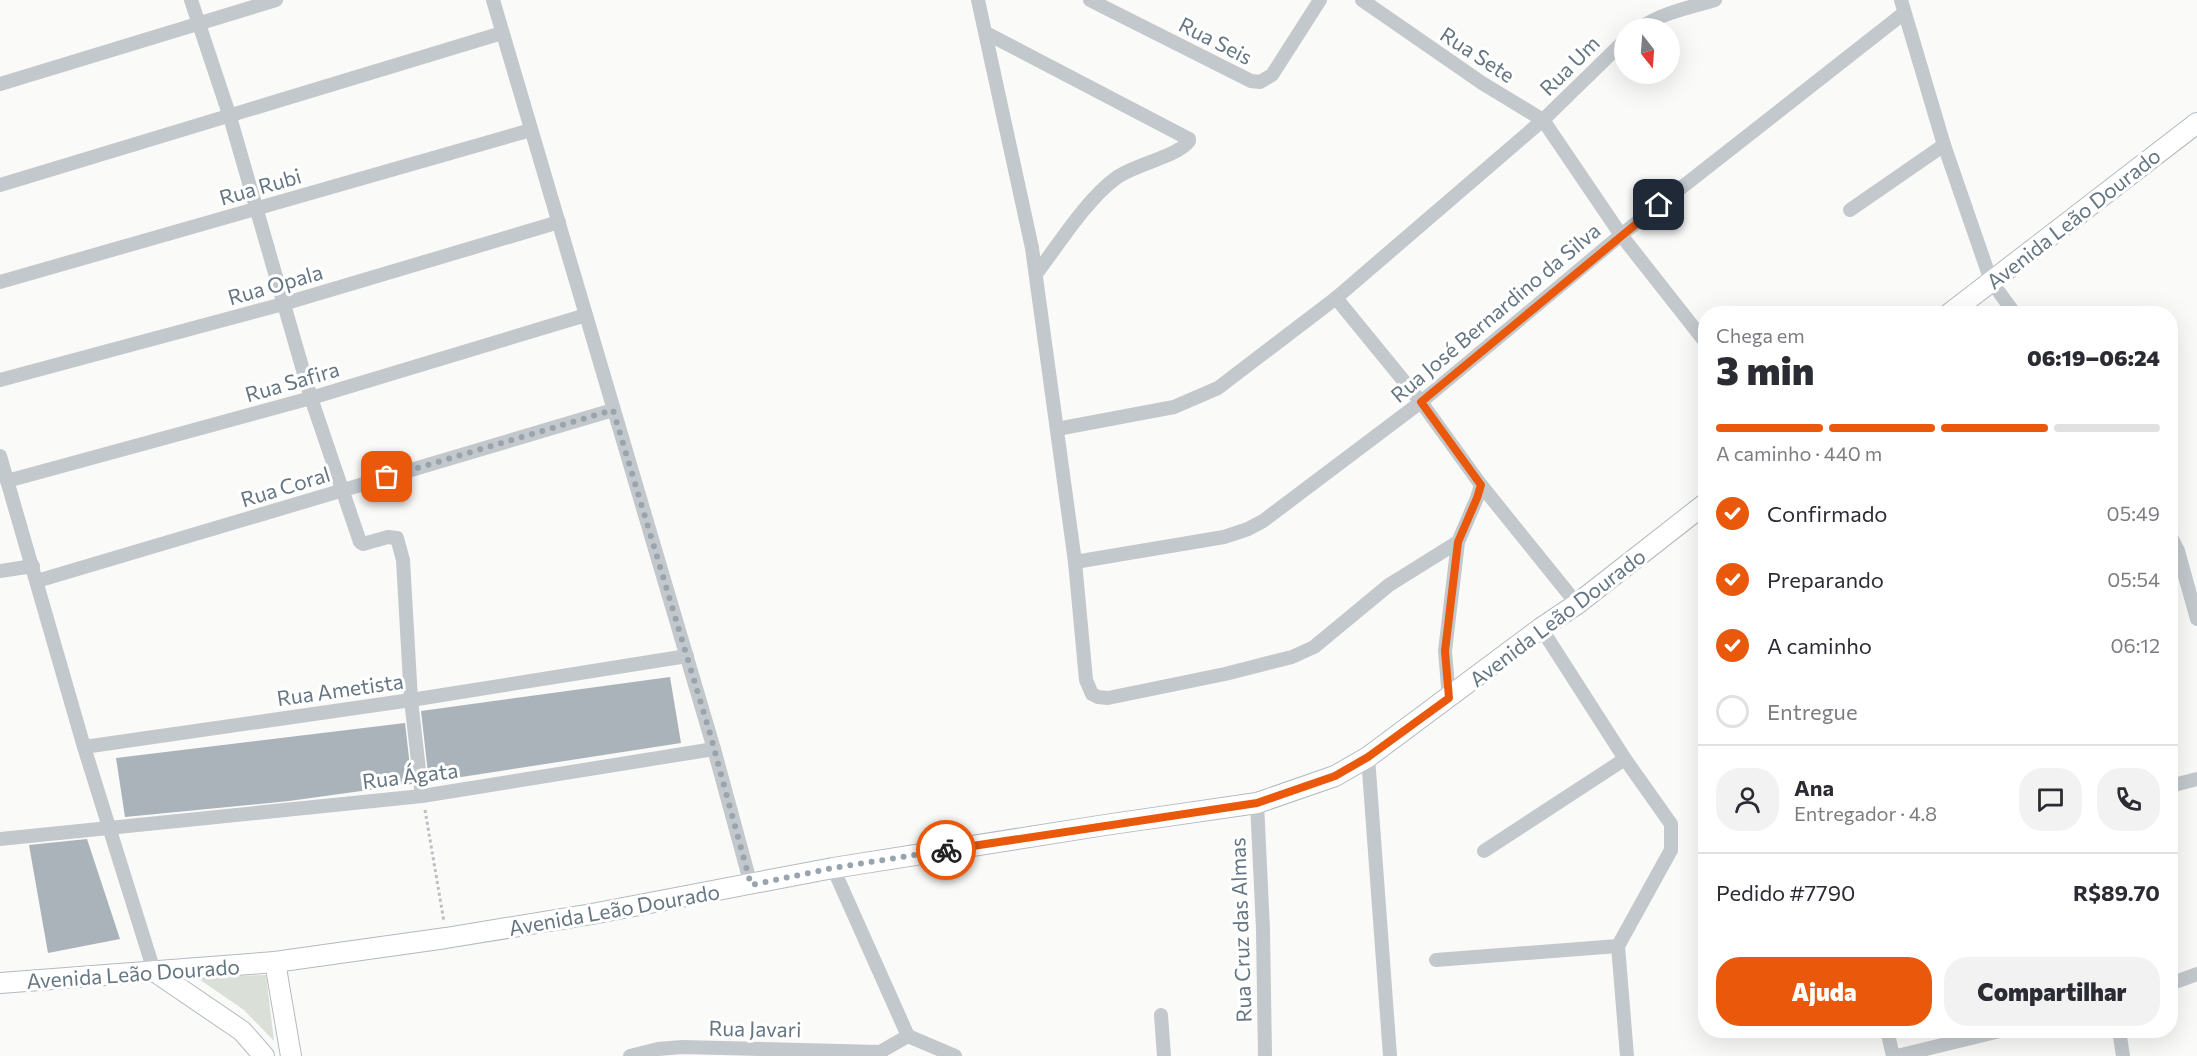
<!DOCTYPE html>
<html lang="pt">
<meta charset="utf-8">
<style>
:root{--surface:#fff;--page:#f2f2f3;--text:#2b2b33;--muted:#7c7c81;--line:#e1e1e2;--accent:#ea580c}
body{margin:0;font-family:Commissioner,sans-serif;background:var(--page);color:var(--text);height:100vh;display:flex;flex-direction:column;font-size:22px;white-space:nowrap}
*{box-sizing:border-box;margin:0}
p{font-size:20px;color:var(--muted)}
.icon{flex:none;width:33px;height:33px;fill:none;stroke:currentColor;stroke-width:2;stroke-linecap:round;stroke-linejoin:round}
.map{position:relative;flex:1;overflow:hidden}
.drawer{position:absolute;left:1698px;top:306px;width:480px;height:732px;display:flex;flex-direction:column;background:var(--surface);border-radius:24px;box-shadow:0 6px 24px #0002}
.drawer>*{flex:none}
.needle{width:39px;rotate:163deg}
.buttons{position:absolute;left:1614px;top:18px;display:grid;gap:12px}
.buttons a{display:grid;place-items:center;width:66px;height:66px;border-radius:50%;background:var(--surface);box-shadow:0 6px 24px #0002;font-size:30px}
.pin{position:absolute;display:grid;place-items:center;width:51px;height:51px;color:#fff;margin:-26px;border-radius:12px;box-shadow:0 3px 9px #0006}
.courier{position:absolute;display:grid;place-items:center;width:60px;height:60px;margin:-30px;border:4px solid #ea580c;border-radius:50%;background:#fff;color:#222;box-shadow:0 2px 8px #0007}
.headline em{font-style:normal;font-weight:800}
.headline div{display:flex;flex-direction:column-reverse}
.headline{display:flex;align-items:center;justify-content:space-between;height:102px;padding:0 18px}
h1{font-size:39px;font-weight:800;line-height:45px}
.bar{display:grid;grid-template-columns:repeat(4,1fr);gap:9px 6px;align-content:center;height:72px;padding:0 18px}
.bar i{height:8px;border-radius:4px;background:var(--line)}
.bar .active{background:var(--accent)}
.bar p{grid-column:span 4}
.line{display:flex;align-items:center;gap:15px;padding:0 18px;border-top:2px solid var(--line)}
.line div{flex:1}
.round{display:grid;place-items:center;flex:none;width:63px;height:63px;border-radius:24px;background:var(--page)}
ol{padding:0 18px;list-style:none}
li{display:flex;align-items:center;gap:18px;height:66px}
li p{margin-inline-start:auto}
li .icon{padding:6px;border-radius:50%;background:var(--accent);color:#fff;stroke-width:4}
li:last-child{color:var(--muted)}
li i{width:33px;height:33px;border:3px solid var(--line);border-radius:50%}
.cta{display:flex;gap:12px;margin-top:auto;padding:12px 18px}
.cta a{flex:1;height:69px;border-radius:24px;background:var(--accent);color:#fff;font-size:24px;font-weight:800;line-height:69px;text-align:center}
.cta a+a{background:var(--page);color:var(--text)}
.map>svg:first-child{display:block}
.green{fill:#dadfd7}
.building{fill:#aab3b9}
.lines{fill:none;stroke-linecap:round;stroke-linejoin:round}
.secondary-casing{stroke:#b3babf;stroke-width:22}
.path{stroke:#bbbfc2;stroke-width:3;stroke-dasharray:3 3;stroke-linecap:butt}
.street{stroke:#c3c8cc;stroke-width:14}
.secondary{stroke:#fff;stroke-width:20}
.done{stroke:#99a4ac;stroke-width:6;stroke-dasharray:0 10.8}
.route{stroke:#ea580c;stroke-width:8}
.labels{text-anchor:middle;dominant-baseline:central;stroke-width:6;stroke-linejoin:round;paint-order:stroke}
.street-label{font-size:21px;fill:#657683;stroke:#fff}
</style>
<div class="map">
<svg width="2197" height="1056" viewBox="0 0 2197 1056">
<rect width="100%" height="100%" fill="#fafaf8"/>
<!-- green -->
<path class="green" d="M266,975L274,1041L244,1010L196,977Z"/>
<!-- building -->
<g class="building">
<path d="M670,677L681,743L429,782L421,711Z"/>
<path d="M405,723L412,784L289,801L125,817L116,758Z"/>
<path d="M87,839L120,939L48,953L29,845Z"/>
</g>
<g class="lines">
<defs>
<g id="secondary">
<path d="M1949,314L2197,123"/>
<path d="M275,962L291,1056"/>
<path d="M154,971L242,1031L264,1056"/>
<path d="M0,983L275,962L446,938L592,914L833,868L1105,825L1257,803L1335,776L1368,757L1541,628L1577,604L1706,503"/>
</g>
</defs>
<!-- secondary casing -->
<use href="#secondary" class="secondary-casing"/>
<!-- path -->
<path class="path" d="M425,810L444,922"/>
<!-- street -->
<g class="street">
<path d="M191,0L230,117L311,398L360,542L363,544L388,537L397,538L403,560L411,700L422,796"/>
<path d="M493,0L714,749L751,885"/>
<path d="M978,0L1032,248L1075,562L1086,680L1092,694L1098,697L1108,698L1225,674L1292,657L1314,647L1389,585L1458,542L1477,498L1481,485L1421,402L1336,298"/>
<path d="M1090,0L1251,81L1260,82L1272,75L1320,0"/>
<path d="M1362,0L1482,83L1543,120L1621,235L1706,343"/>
<path d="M1901,0L1944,145L1991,281L2015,314"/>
<path d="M1640,28C1661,13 1691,7 1715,0"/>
<path d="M986,33L1189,139V141C1177,157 1135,164 1116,178C1086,200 1059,244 1036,274"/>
<path d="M0,84L276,0"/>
<path d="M0,185L502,33"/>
<path d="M1850,210L1944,145"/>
<path d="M0,282L531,130"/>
<path d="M0,380L283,304L559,222"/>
<path d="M1057,429L1174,407L1218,388L1336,298L1543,120L1624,41"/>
<path d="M0,456L84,747"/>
<path d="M7,481L311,398L586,315"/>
<path d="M1481,485L1577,604"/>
<path d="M2170,535L2178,551L2197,619"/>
<path d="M1075,562L1224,537L1248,529L1263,521L1421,402L1621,235L1904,13"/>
<path d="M0,571L33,566"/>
<path d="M37,581L613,410"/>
<path d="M1541,628L1625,759L1671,824V850L1618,946L1627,1056"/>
<path d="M1449,698L1445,651L1458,542"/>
<path d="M1368,757L1390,1056"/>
<path d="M2170,786L2197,779"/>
<path d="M1257,803L1263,929L1265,1056"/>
<path d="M0,839L422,796L714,749"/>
<path d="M1484,851L1625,759"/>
<path d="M833,868L908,1036L880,1052"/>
<path d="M1436,960L1618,946"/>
<path d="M154,971L84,747L411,700L687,656"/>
<path d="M2170,984L2197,974"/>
<path d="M1161,1015L1164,1056"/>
<path d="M1887,1030L1893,1056"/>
<path d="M2119,1030L2123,1056"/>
<path d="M908,1036L955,1056"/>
<path d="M630,1056L658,1049L682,1047L880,1052"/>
<path d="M1897,1056L2004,1030"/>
</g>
<!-- secondary -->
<use href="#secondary" class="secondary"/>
</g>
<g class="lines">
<!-- done -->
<path class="done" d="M387,477L613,410L709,730L751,885L833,868L946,850"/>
<!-- route -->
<path class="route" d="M946,850L1257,803L1335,776L1368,757L1449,698L1445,651L1458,542L1477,498L1481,485L1421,402L1659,205"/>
</g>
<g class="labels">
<!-- street labels -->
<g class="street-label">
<text transform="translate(1216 40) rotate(27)">Rua Seis</text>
<text transform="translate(1478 54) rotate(33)">Rua Sete</text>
<text transform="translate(1569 65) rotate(-45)">Rua Um</text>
<text transform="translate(260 186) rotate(-16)">Rua Rubi</text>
<text transform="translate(2073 218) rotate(-38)">Avenida Leão Dourado</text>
<text transform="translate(275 284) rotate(-16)">Rua Opala</text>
<text transform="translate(1495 312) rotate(-40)">Rua José Bernardino da Silva</text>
<text transform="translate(292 381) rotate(-16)">Rua Safira</text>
<text transform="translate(285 486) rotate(-17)">Rua Coral</text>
<text transform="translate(1557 617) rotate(-37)">Avenida Leão Dourado</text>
<text transform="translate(340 689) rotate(-8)">Rua Ametista</text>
<text transform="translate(410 775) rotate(-7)">Rua Ágata</text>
<text transform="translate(614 909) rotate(-10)">Avenida Leão Dourado</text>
<text transform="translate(1240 930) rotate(-92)">Rua Cruz das Almas</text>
<text transform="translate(133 973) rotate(-4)">Avenida Leão Dourado</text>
<text transform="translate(755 1028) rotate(1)">Rua Javari</text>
</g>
</g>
</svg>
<div class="buttons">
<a><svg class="needle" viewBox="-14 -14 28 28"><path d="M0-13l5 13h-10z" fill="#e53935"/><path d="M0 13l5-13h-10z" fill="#7c7c81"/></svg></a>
</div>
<div class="pin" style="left:387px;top:477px;background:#ea580c"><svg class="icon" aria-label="bag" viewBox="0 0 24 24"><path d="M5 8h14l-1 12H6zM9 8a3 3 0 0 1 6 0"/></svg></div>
<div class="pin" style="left:1659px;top:205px;background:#1f2937"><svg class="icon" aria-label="home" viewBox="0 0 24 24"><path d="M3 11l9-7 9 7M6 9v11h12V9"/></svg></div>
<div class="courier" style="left:946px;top:850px"><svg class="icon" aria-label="bike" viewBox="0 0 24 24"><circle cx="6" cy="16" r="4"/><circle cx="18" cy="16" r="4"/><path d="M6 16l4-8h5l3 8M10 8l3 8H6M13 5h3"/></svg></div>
<section class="drawer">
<div class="headline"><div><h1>3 min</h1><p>Chega em</p></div><em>06:19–06:24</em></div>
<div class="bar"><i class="active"></i><i class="active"></i><i class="active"></i><i></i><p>A caminho · 440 m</p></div>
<ol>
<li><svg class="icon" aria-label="check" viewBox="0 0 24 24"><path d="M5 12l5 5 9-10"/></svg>Confirmado<p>05:49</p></li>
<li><svg class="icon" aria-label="check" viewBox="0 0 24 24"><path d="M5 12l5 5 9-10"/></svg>Preparando<p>05:54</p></li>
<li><svg class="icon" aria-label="check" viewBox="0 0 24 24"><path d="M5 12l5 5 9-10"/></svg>A caminho<p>06:12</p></li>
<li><i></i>Entregue</li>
</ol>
<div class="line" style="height:108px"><a class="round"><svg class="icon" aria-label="person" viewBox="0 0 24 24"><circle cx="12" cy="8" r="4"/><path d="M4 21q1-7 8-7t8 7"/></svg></a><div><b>Ana</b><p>Entregador · 4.8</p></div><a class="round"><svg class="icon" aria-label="chat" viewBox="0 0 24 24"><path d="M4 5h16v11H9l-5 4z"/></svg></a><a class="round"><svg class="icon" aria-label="phone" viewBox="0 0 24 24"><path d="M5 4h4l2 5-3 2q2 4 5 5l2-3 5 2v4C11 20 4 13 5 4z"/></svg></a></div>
<div class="line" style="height:78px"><div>Pedido #7790</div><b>R$89.70</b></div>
<div class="cta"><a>Ajuda</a><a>Compartilhar</a></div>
</section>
</div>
